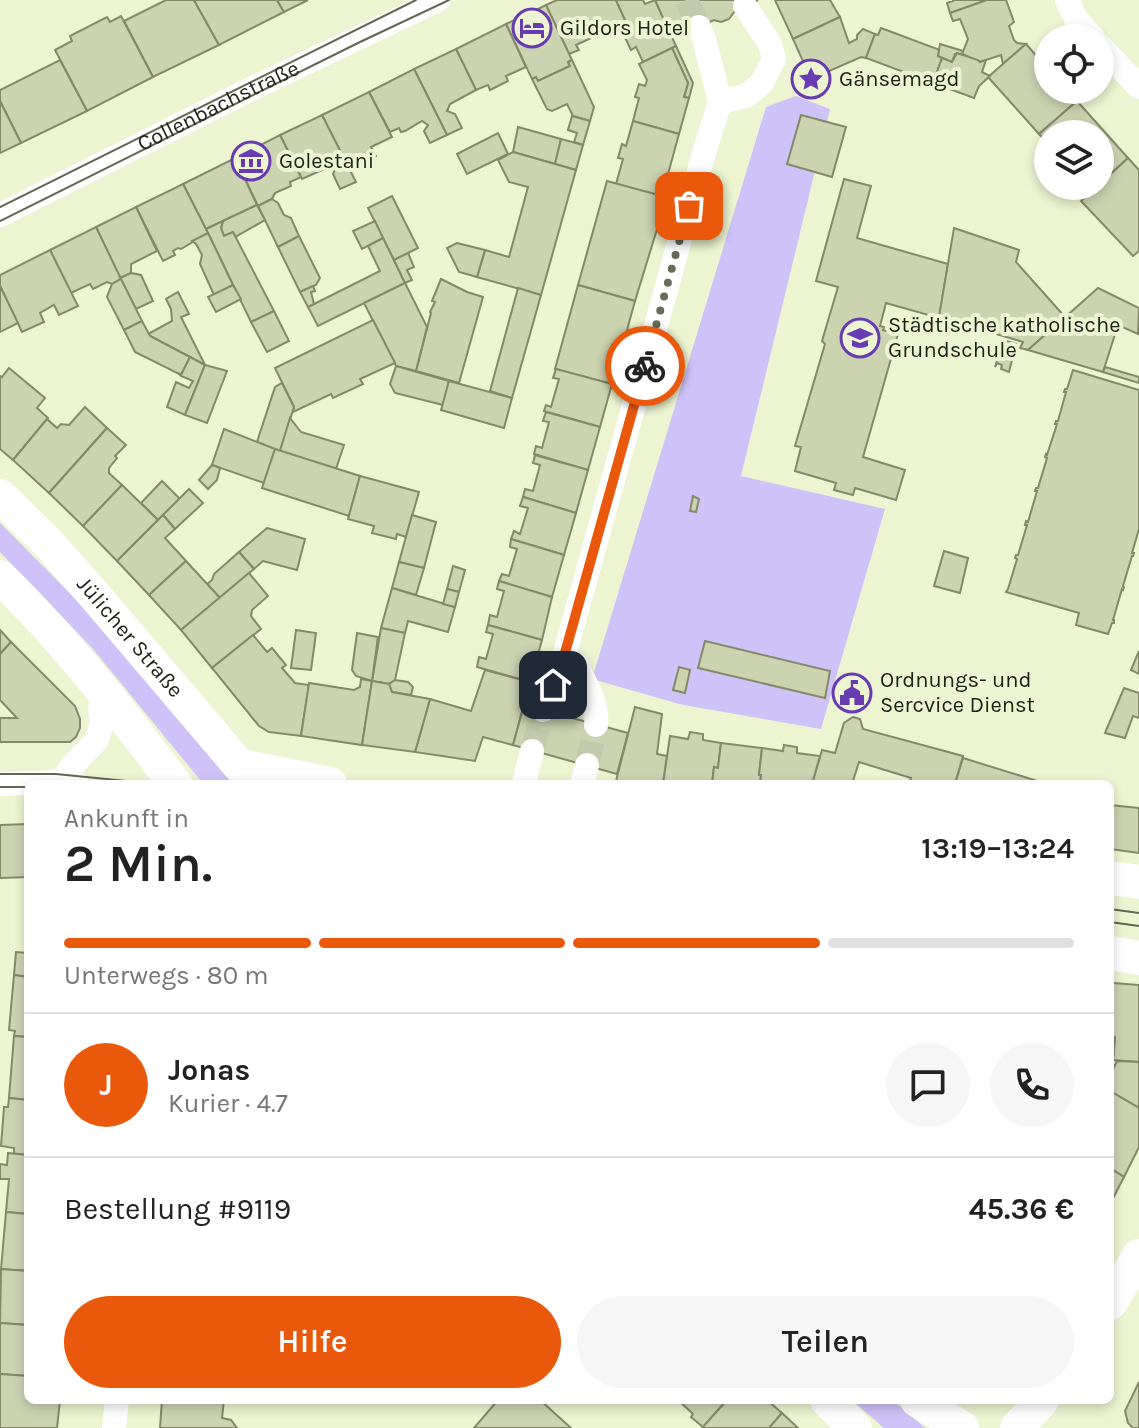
<!DOCTYPE html>
<html lang="de">
<meta charset="utf-8">
<style>
:root{--surface:#fff;--page:#f6f6f6;--text:#222;--muted:#767676;--line:#e0e0e0;--accent:#ea580c}
body{margin:0;font-family:Karla,sans-serif;background:var(--page);color:var(--text);height:100vh;display:flex;flex-direction:column;font-size:30px;white-space:nowrap}
*{box-sizing:border-box;margin:0}
p{font-size:26px;color:var(--muted)}
.icon{flex:none;width:44px;height:44px;fill:none;stroke:currentColor;stroke-width:2;stroke-linecap:round;stroke-linejoin:round}
.map{position:relative;flex:1;overflow:hidden}
.details{position:absolute;left:24px;top:780px;width:1090px;height:624px;display:flex;flex-direction:column;background:var(--surface);border-radius:12px;box-shadow:0 4px 12px #0003}
.details>*{flex:none}
.buttons{position:absolute;left:1034px;top:24px;display:grid;gap:16px}
.buttons a{display:grid;place-items:center;width:80px;height:80px;border-radius:50%;background:var(--surface);box-shadow:0 4px 12px #0003;font-size:40px}
.pin{position:absolute;display:grid;place-items:center;width:68px;height:68px;color:#fff;margin:-34px;border-radius:16px;box-shadow:0 4px 12px #0006}
.courier{position:absolute;display:grid;place-items:center;width:80px;height:80px;margin:-40px;border:6px solid #ea580c;border-radius:50%;background:#fff;color:#222;box-shadow:0 2px 10px #0007}
.head em{font-style:normal;font-weight:600}
.head div{display:flex;flex-direction:column-reverse}
.head{display:flex;align-items:center;justify-content:space-between;height:136px;padding:0 40px}
h1{font-size:52px;font-weight:600;line-height:60px}
.bar{display:grid;grid-template-columns:repeat(4,1fr);gap:12px 8px;align-content:center;height:96px;padding:0 40px}
.bar i{height:10px;border-radius:6px;background:var(--line)}
.bar .current{background:var(--accent)}
.bar p{grid-column:span 4}
.line{display:flex;align-items:center;gap:20px;padding:0 40px;border-top:2px solid var(--line)}
.line div{flex:1}
.round{display:grid;place-items:center;flex:none;width:84px;height:84px;border-radius:42px;background:var(--page)}
.primary-button{display:flex;gap:16px;margin-top:auto;padding:16px 40px}
.primary-button a{flex:1;height:92px;border-radius:48px;background:var(--accent);color:#fff;font-size:32px;font-weight:600;line-height:92px;text-align:center}
.primary-button a+a{background:var(--page);color:var(--text)}
.map>svg:first-child{display:block}
.green{fill:#cfc2f8}
.building{fill:#ccd3b1;stroke:#838969;stroke-width:2}
.lines{fill:none;stroke-linecap:round;stroke-linejoin:round}
.minor-tunnel{stroke:#c3caab;stroke-width:24;stroke-dasharray:24 12;stroke-linecap:butt}
.minor{stroke:#fff;stroke-width:24}
.secondary{stroke:#fff;stroke-width:34}
.tram{stroke:#626652;stroke-width:2}
.done{stroke:#676b57;stroke-width:8;stroke-dasharray:0 14.4}
.route{stroke:#ea580c;stroke-width:10}
.labels{text-anchor:middle;dominant-baseline:central;stroke-width:8;stroke-linejoin:round;paint-order:stroke}
.poi-label{font-size:22px;fill:#1f2115;stroke:#ecf4d1;text-anchor:start}
.street-label{font-size:22px;fill:#1f2115;stroke:#ecf4d1}
</style>
<div class="map">
<svg width="1139" height="1428" viewBox="0 0 1139 1428">
<rect width="100%" height="100%" fill="#ecf4d1"/>
<!-- green -->
<g class="green">
<path d="M796,96L830,109L741,476L885,509L821,729L683,705L592,679L766,107Z"/>
<path d="M0,523L108,632L235,784H218L201,781L93,649L0,552Z"/>
<path d="M852,1400H893L925,1428H884Z"/>
</g>
<!-- building -->
<g class="building">
<path d="M166,0H194L219,45L153,77L124,21Z"/>
<path d="M194,0H277L284,12L219,45Z"/>
<path d="M277,0H308L284,12Z"/>
<path d="M557,0H616L626,22L576,45L579,50L569,54L546,5Z"/>
<path d="M616,0H643L645,4L655,0L676,46L643,62L636,47L631,50L619,25L626,22Z"/>
<path d="M655,0H758L735,11L729,19L721,22L714,20L689,31L687,28L671,35Z"/>
<path d="M775,0H830L840,17L793,39Z"/>
<path d="M953,0H987L950,13L947,3L953,1Z"/>
<path d="M987,0H1006L1014,22L1009,26L1014,40L1017,43L1026,44L1003,64L1001,55L980,62L962,54L968,39L960,19L953,21L950,13Z"/>
<path d="M546,5L572,60L568,62L570,66L538,81L536,77L532,79L506,24Z"/>
<path d="M121,16L153,77L87,111L55,50L72,41L70,36L107,17L110,22Z"/>
<path d="M840,17L849,43L857,39V35L863,29L875,34L866,58L861,57L811,79L793,39Z"/>
<path d="M506,24L526,67L506,76L508,81L490,90L488,85L476,90L456,49Z"/>
<path d="M881,28L940,50L938,56L942,58L933,83L866,58L875,34L878,35Z"/>
<path d="M940,44L963,51L962,54H955L952,62L938,56Z"/>
<path d="M1026,44L1048,69V90H1067L1077,101L1039,134L988,77Z"/>
<path d="M676,46L693,83L689,98L684,97L688,83L672,48Z"/>
<path d="M672,48L688,83L684,97L689,98L679,134L633,121L639,98L635,97L639,84L645,86L647,80L639,64Z"/>
<path d="M456,49L476,90L450,104L447,111L455,114L462,128L447,135L414,69Z"/>
<path d="M957,53L978,60L980,62L986,60L982,72L990,76L979,86L974,98L933,83L942,58L952,62Z"/>
<path d="M60,60L87,111L21,143L0,101V90Z"/>
<path d="M572,60L594,107L590,121L573,116L567,104L552,111L547,109L532,79L536,77L538,81L570,66L568,62Z"/>
<path d="M414,69L447,135L430,143L424,131L428,125L422,121L405,131L401,132L399,128L390,132L369,92Z"/>
<path d="M369,92L392,137L371,147L376,156L349,169L322,115Z"/>
<path d="M0,101L21,143L0,153Z"/>
<path d="M1077,101L1128,158L1100,184V134H1048V144L1039,134Z"/>
<path d="M322,115L356,182L340,189L333,174L336,167L331,166L302,179L280,135Z"/>
<path d="M801,115L846,127L832,177L787,164Z"/>
<path d="M572,116L590,121L583,145L574,142L577,133L568,130Z"/>
<path d="M633,121L679,134L662,196L616,184L623,159L618,158L622,144L626,146Z"/>
<path d="M518,127L561,139L555,164L513,152Z"/>
<path d="M498,133L508,154L467,174L457,154Z"/>
<path d="M280,135L301,177L290,182L291,186L275,193L272,199L258,206L235,158Z"/>
<path d="M561,139L583,145L576,170L555,164Z"/>
<path d="M513,152L576,170L541,295L477,277L485,250L509,257L528,187L509,182L498,160Z"/>
<path d="M235,158L257,205L206,229L183,184Z"/>
<path d="M1128,158L1139,170V251L1133,256L1081,201L1097,186H1100V184Z"/>
<path d="M844,179L871,186L857,238L948,264L939,318L886,303L880,326L884,327L883,330L898,334L863,457L905,470L896,500L855,488L853,495L834,490L836,483L795,471L801,447L795,446L825,344L822,341L838,287L816,281Z"/>
<path d="M607,181L662,196L658,210L661,211L658,226L635,301L578,285Z"/>
<path d="M183,184L208,233L181,249L178,248L173,251L175,255L163,261L136,207Z"/>
<path d="M392,196L418,248L394,260L368,208Z"/>
<path d="M272,199L278,203L284,215L291,218L299,236L278,247L258,206Z"/>
<path d="M257,205L265,220L235,237L233,232L224,236L221,228L223,221Z"/>
<path d="M136,207L157,251L131,264V273L120,278L96,227Z"/>
<path d="M223,221L221,228L224,236L233,232L274,311L251,322L206,229Z"/>
<path d="M375,221L383,238L362,249L353,231Z"/>
<path d="M96,227L121,279L112,284L107,282L93,289L90,284L71,293L50,250Z"/>
<path d="M954,228L1019,250L1016,262L1065,317L1028,350L1020,348L1023,342L939,317Z"/>
<path d="M208,233L233,285L214,295L200,264L202,255L196,244L192,241Z"/>
<path d="M299,236L320,278L316,285L300,292L278,247Z"/>
<path d="M383,238L405,283L318,326L308,307L380,271L368,246Z"/>
<path d="M457,243L485,250L477,277L459,272L447,248Z"/>
<path d="M50,250L78,306L59,315L54,305L40,313L44,322L22,332L0,286V275Z"/>
<path d="M408,253L414,267L407,270L412,280L405,283L394,260Z"/>
<path d="M131,273L141,275L153,301L136,309L120,278Z"/>
<path d="M121,279L142,321L124,330L107,297L112,284Z"/>
<path d="M441,279L467,292L483,297L459,383L416,371L431,313L430,312L435,302L432,301Z"/>
<path d="M405,283L427,327L416,371L396,366L364,303Z"/>
<path d="M233,285L241,299L216,312L208,297Z"/>
<path d="M578,285L635,301L627,330H629L612,384L555,369Z"/>
<path d="M0,286L18,323L0,332Z"/>
<path d="M313,286L315,291L311,292L314,304L308,307L300,292Z"/>
<path d="M518,288L541,295L512,398L490,391Z"/>
<path d="M1098,288L1139,308L1138,334L1118,325L1103,372L1028,350Z"/>
<path d="M178,292L189,314L181,317L205,365L150,336L148,334L172,321L171,309L166,299Z"/>
<path d="M274,311L289,341L267,352L251,322Z"/>
<path d="M373,320L395,363L360,379L363,384L333,398L331,394L293,412L294,407L275,368Z"/>
<path d="M142,321L150,336L190,357L181,375L135,352L124,330Z"/>
<path d="M1003,340L1016,344L1009,372L1001,369L1002,365L997,363L995,367Z"/>
<path d="M190,357L205,365L185,415L167,407L176,382L189,388L193,381L181,376L178,373L181,375Z"/>
<path d="M205,365L227,371L207,423L185,415Z"/>
<path d="M396,366L449,381L443,405L395,393L390,384Z"/>
<path d="M1105,367L1139,377V383L1103,372Z"/>
<path d="M9,368L45,398L37,408L48,418L13,460L0,449V376L2,377Z"/>
<path d="M556,369L612,384L600,427L544,411L546,405L551,407L559,379L553,378Z"/>
<path d="M1073,370L1139,390V529L1132,553H1134L1133,556H1132L1123,586L1124,587L1123,590L1122,589L1113,620H1114V623H1112L1108,634L1076,625L1079,613L1006,592L1008,589L1017,559L1015,558L1016,555H1018L1027,525H1025L1026,521L1028,522L1037,491H1035L1036,488H1038L1047,458L1045,457L1046,454L1047,455L1057,424H1055L1056,421H1058L1066,392H1064L1065,389H1067Z"/>
<path d="M449,381L512,398L504,428L441,410Z"/>
<path d="M282,383L294,407L280,451L257,442L275,387Z"/>
<path d="M85,407L107,428L49,493L13,460L47,419L57,428L61,424L69,425Z"/>
<path d="M546,412L600,427L588,470L534,454L536,446L542,448L549,422L543,421Z"/>
<path d="M290,418L301,432L344,445L336,469L280,451Z"/>
<path d="M107,428L126,445L115,456L117,458L109,468V473L122,485L83,526L49,493Z"/>
<path d="M224,429L275,449L264,483L212,465Z"/>
<path d="M275,449L360,476L349,516L262,488Z"/>
<path d="M535,455L588,470L576,513L523,497L525,489L533,491L540,465L533,463Z"/>
<path d="M212,465L220,468L217,480L208,489L199,480Z"/>
<path d="M360,476L419,492L406,537L397,534L396,539L372,533L374,526L348,519Z"/>
<path d="M162,481L180,499L158,520L141,503Z"/>
<path d="M122,485L158,520L117,561L83,526Z"/>
<path d="M189,489L203,503L175,529L163,515Z"/>
<path d="M693,496L699,499L696,512L690,511Z"/>
<path d="M523,497L576,513L564,555L511,539L514,531L520,534L528,508L520,506Z"/>
<path d="M163,515L175,529L165,538L186,561L149,595L117,561Z"/>
<path d="M412,515L436,522L424,568L399,562Z"/>
<path d="M267,528L305,539L297,570L263,561L254,569L239,552Z"/>
<path d="M511,539L564,555L552,597L499,581L502,574L509,576L517,549L510,547Z"/>
<path d="M944,551L968,558L960,593L934,586Z"/>
<path d="M239,552L254,569L220,598L207,584L212,580L214,574Z"/>
<path d="M186,561L220,598L181,630L149,595Z"/>
<path d="M399,562L424,568L416,595L392,588Z"/>
<path d="M453,566L465,570L459,592L447,589Z"/>
<path d="M249,573L268,596L252,610L251,616L261,629L212,668L181,630Z"/>
<path d="M499,581L552,597L542,640L488,625L490,615L497,617L504,591L497,589Z"/>
<path d="M392,588L455,607L448,632L408,621L405,633L381,628Z"/>
<path d="M447,589L459,592L455,607L443,604Z"/>
<path d="M488,625L542,640L530,682L477,667L479,657L486,659L493,634L486,632Z"/>
<path d="M381,628L405,633L395,680L389,684L372,681Z"/>
<path d="M0,630L11,642L0,654Z"/>
<path d="M296,630L316,633L311,670L291,668Z"/>
<path d="M357,633L378,637L372,681L356,676L352,670Z"/>
<path d="M253,635L267,652L272,648L286,665L282,668L295,683L309,685L301,736L269,732L259,726L212,668Z"/>
<path d="M705,641L830,671L825,698L698,668Z"/>
<path d="M11,642L75,706L80,719V728L76,737L70,742H0V718H17L0,700V654Z"/>
<path d="M1139,651V674L1131,670Z"/>
<path d="M679,667L690,670L685,693L673,690Z"/>
<path d="M485,670L530,682L513,745L483,737L475,761L415,752L430,699L471,711Z"/>
<path d="M361,679L372,681L362,745L301,736L309,683L354,690L360,687Z"/>
<path d="M395,680L408,682L413,687L411,695L392,692L389,684Z"/>
<path d="M372,681L389,684L392,692L430,699L415,752L362,745Z"/>
<path d="M1124,688L1139,693V718L1133,716L1125,738L1105,733Z"/>
<path d="M524,705L628,733L617,774L513,745Z"/>
<path d="M635,707L662,714L657,754L667,756L663,784H636L616,781Z"/>
<path d="M853,717L860,719L863,729L963,756L955,784H909L911,778L859,762L852,784H812L822,750L835,753L844,723Z"/>
<path d="M690,732L703,734V740L721,743L718,768L714,767L712,784H663L670,736L688,739Z"/>
<path d="M721,743L762,748L759,775H761L760,784H712L714,767L718,768Z"/>
<path d="M784,745L797,747V753L820,756L812,784H760L761,775H759L762,748L783,751Z"/>
<path d="M963,758L1047,784H955Z"/>
<path d="M1110,805L1139,808V853L1110,849Z"/>
<path d="M28,824V877L0,878V825Z"/>
<path d="M28,945V977L14,975L16,952L27,953Z"/>
<path d="M14,975L28,977V1037L14,1036L15,1031L9,1030Z"/>
<path d="M1113,983L1139,985V1062L1113,1060L1115,1037L1110,1036Z"/>
<path d="M14,1036L28,1037V1100L9,1098Z"/>
<path d="M1110,1036L1115,1037L1113,1060L1110,1059Z"/>
<path d="M1117,1061L1139,1062V1108L1110,1091V1075Z"/>
<path d="M1110,1091L1139,1108V1147L1124,1177L1110,1168Z"/>
<path d="M9,1098L28,1100V1155L14,1154V1148L1,1146L4,1107H8Z"/>
<path d="M8,1153L28,1155V1214L6,1212L9,1179H0V1164L7,1165Z"/>
<path d="M1110,1168L1124,1177L1110,1204Z"/>
<path d="M6,1212L28,1214V1271L1,1269Z"/>
<path d="M1,1269L28,1271V1325L0,1323Z"/>
<path d="M0,1323L28,1325V1376L0,1374Z"/>
<path d="M0,1374L28,1376V1400H60L57,1428H0Z"/>
<path d="M1139,1382V1428H1133L1128,1423L1125,1411Z"/>
<path d="M162,1400H224L222,1418L231,1420L237,1428H160Z"/>
<path d="M498,1400H540L571,1428H474Z"/>
<path d="M680,1400H727L703,1427L691,1417L693,1414L679,1401Z"/>
<path d="M727,1400H767L782,1413L769,1428H702Z"/>
<path d="M782,1413L798,1428H769Z"/>
</g>
<g class="lines">
<!-- minor-tunnel -->
<g class="minor-tunnel">
<path d="M686,0L699,27"/>
<path d="M532,751L543,710"/>
<path d="M587,765L596,725"/>
</g>
<!-- minor -->
<g class="minor">
<path d="M1067,0L1076,19L1093,38"/>
<path d="M1100,46L1139,87"/>
<path d="M720,102L746,96L762,83L774,59L770,44L745,6"/>
<path id="s1" d="M0,215L247,91L438,0"/>
<path d="M563,660L577,665C585,684 599,703 596,725"/>
<path d="M543,710L563,660L704,153L720,102L704,39L699,27"/>
<path d="M61,782L72,766L97,740L102,723L100,709L103,693"/>
<path d="M0,784L61,782L77,784"/>
<path d="M524,784L532,751"/>
<path d="M582,784L587,765"/>
<path d="M114,1428L117,1400"/>
</g>
<!-- secondary -->
<g class="secondary">
<path id="s2" d="M0,496L49,544L90,590L255,784"/>
<path d="M0,577C65,640 121,712 175,784"/>
<path d="M241,766L330,784"/>
<path d="M1110,878L1139,882"/>
<path d="M1110,953L1139,958"/>
<path d="M1110,1303L1139,1256"/>
<path d="M827,1400L855,1428"/>
<path d="M917,1400L962,1428"/>
<path d="M1017,1428L1042,1400"/>
</g>
<!-- tram -->
<g class="tram">
<path d="M0,207L416,0"/>
<path d="M0,221L360,42L449,0"/>
<path d="M0,774H56L157,784"/>
<path d="M0,787H28"/>
<path d="M1110,909L1139,913"/>
<path d="M1110,922L1139,926"/>
</g>
</g>
<g class="lines">
<!-- done -->
<path class="done" d="M645,366L689,206"/>
<!-- route -->
<path class="route" d="M553,685L563,660L645,366"/>
</g>
<!-- icons -->
<defs>
<symbol id="hotel-ring" viewBox="-11 -11 22 22"><circle r="9.5" fill="#ecf4d1" stroke="#683bb3" stroke-width="1.5"/><path d="M-6-4.5h1.5V1H6V5H4.5V3h-9V5H-6ZM-4 0a1.8 1.8 0 1 1 3.6 0ZM.5 0V-2.5h3Q6-2.5 6 0Z" fill="#683bb3"/></symbol>
<symbol id="sight-ring" viewBox="-11 -11 22 22"><circle r="9.5" fill="#ecf4d1" stroke="#683bb3" stroke-width="1.5"/><path d="M0-6L1.8-2.2L6-1.7L2.9 1.2L3.7 5.4L0 3.3L-3.7 5.4L-2.9 1.2L-6-1.7L-1.8-2.2Z" fill="#683bb3"/></symbol>
<symbol id="museum-ring" viewBox="-11 -11 22 22"><circle r="9.5" fill="#ecf4d1" stroke="#683bb3" stroke-width="1.5"/><path d="M0-6L6-3V-2H-6V-3ZM-5-1h2V3h-2ZM-1-1h2V3h-2ZM3-1h2V3H3ZM-6 4H6V6H-6Z" fill="#683bb3"/></symbol>
<symbol id="school-ring" viewBox="-11 -11 22 22"><circle r="9.5" fill="#ecf4d1" stroke="#683bb3" stroke-width="1.5"/><path d="M0-5L7-2L0 1L-7-2ZM-4 1L0 2.5L4 1V4Q0 6-4 4Z" fill="#683bb3"/></symbol>
<symbol id="civic-ring" viewBox="-11 -11 22 22"><circle r="9.5" fill="#ecf4d1" stroke="#683bb3" stroke-width="1.5"/><path d="M-.6-6.5H3V-4.5H.6V-3L4-1V1h2V6H-6V1h2V-1L-.6-3ZM-1.2 2.5V6h2.4V2.5Z" fill="#683bb3"/></symbol>
</defs>
<g fill-rule="evenodd">
<use href="#hotel-ring" x="510" y="6" width="44" height="44"/>
<use href="#sight-ring" x="789" y="57" width="44" height="44"/>
<use href="#museum-ring" x="229" y="139" width="44" height="44"/>
<use href="#school-ring" x="838" y="316" width="44" height="44"/>
<use href="#civic-ring" x="830" y="671" width="44" height="44"/>
</g>
<g class="labels">
<!-- poi labels -->
<g class="poi-label">
<text x="560" y="28">Gildors Hotel</text>
<text x="839" y="79">Gänsemagd</text>
<text x="279" y="161">Golestani</text>
<text x="888" y="325">Städtische katholische<tspan x="888" dy="25">Grundschule</tspan></text>
<text x="880" y="680">Ordnungs- und<tspan x="880" dy="25">Sercvice Dienst</tspan></text>
</g>
<!-- street labels -->
<g class="street-label">
<text stroke="none"><textPath href="#s1" startOffset="244">Collenbachstraße</textPath></text>
<text stroke="none"><textPath href="#s2" startOffset="192">Jülicher Straße</textPath></text>
</g>
</g>
</svg>
<div class="buttons">
<a><svg class="icon" aria-label="locate" viewBox="0 0 24 24"><circle cx="12" cy="12" r="6"/><path d="M12 2v4M12 18v4M2 12h4M18 12h4"/></svg></a>
<a><svg class="icon" aria-label="layers" viewBox="0 0 24 24"><path d="M12 4l9 5-9 5-9-5zM3 14l9 5 9-5"/></svg></a>
</div>
<div class="pin" style="left:689px;top:206px;background:#ea580c"><svg class="icon" aria-label="bag" viewBox="0 0 24 24"><path d="M5 8h14l-1 12H6zM9 8a3 3 0 0 1 6 0"/></svg></div>
<div class="pin" style="left:553px;top:685px;background:#1f2937"><svg class="icon" aria-label="home" viewBox="0 0 24 24"><path d="M3 11l9-7 9 7M6 9v11h12V9"/></svg></div>
<div class="courier" style="left:645px;top:366px"><svg class="icon" aria-label="bike" viewBox="0 0 24 24"><circle cx="6" cy="16" r="4"/><circle cx="18" cy="16" r="4"/><path d="M6 16l4-8h5l3 8M10 8l3 8H6M13 5h3"/></svg></div>
<section class="details">
<div class="head"><div><h1>2 Min.</h1><p>Ankunft in</p></div><em>13:19–13:24</em></div>
<div class="bar"><i class="current"></i><i class="current"></i><i class="current"></i><i></i><p>Unterwegs · 80 m</p></div>
<div class="line" style="height:144px"><b class="round" style="background:var(--accent);color:#fff">J</b><div><b>Jonas</b><p>Kurier · 4.7</p></div><a class="round"><svg class="icon" aria-label="chat" viewBox="0 0 24 24"><path d="M4 5h16v11H9l-5 4z"/></svg></a><a class="round"><svg class="icon" aria-label="phone" viewBox="0 0 24 24"><path d="M5 4h4l2 5-3 2q2 4 5 5l2-3 5 2v4C11 20 4 13 5 4z"/></svg></a></div>
<div class="line" style="height:104px"><div>Bestellung #9119</div><b>45.36 €</b></div>
<div class="primary-button"><a>Hilfe</a><a>Teilen</a></div>
</section>
</div>
